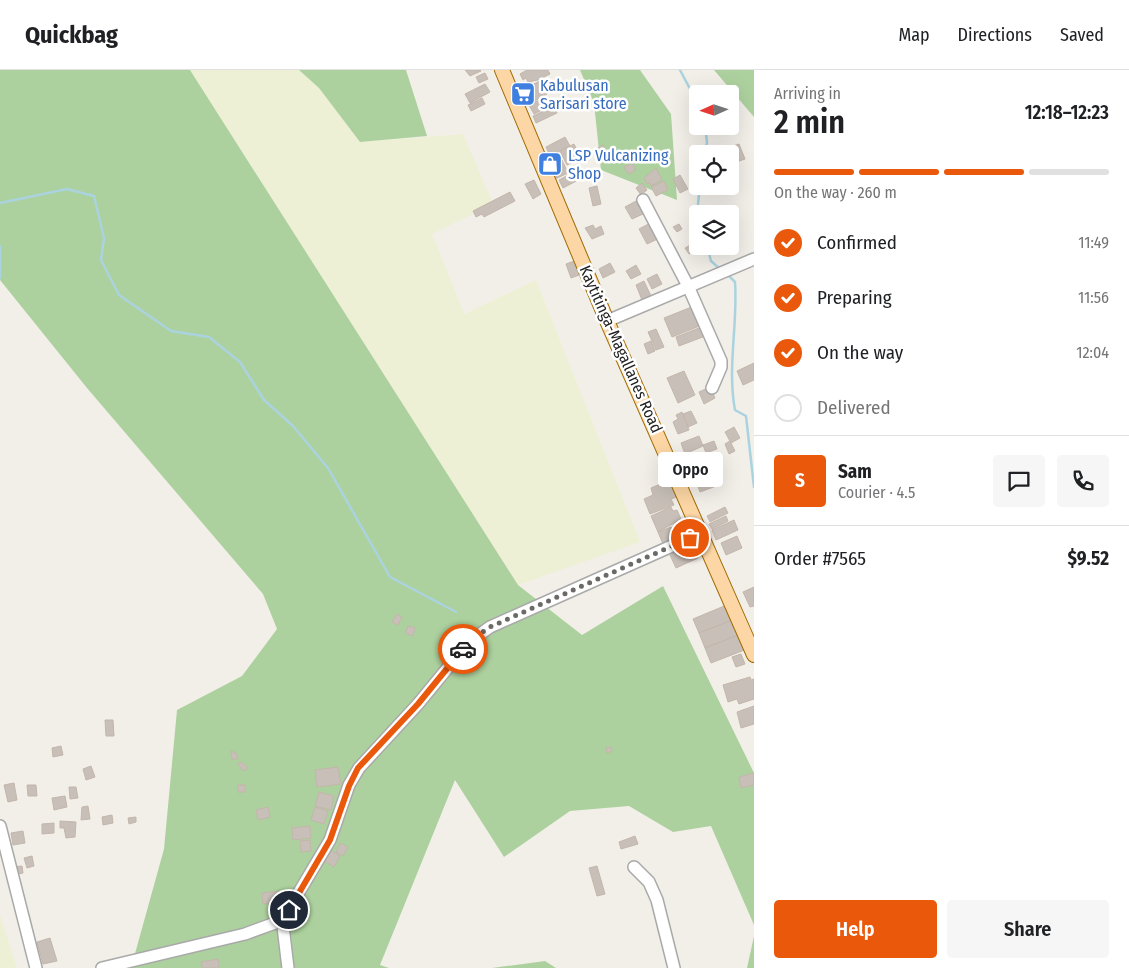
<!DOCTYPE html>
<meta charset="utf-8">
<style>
:root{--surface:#fff;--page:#f6f6f6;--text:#202124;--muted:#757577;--line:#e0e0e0;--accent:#ea580c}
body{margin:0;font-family:"Fira Sans Condensed",sans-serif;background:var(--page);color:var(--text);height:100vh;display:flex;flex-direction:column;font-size:19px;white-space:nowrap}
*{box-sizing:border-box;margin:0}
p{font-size:16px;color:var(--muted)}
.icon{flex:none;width:28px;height:28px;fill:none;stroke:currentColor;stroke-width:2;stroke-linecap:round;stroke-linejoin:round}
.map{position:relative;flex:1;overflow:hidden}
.side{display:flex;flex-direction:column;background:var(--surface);width:375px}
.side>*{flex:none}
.needle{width:32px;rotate:267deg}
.controls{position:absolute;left:689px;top:15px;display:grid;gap:10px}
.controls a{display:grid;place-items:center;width:50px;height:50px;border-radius:5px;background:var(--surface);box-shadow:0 5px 20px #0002;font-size:25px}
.pin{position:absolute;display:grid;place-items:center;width:42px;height:42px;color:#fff;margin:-21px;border:2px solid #fff;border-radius:50%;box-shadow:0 1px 5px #0007}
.courier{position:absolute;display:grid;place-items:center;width:50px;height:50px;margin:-25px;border:4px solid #ea580c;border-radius:50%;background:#fff;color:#222;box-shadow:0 1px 6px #0007}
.bubble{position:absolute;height:35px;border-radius:5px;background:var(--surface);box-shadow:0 5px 20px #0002;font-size:16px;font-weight:600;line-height:35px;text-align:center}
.head em{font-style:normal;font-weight:600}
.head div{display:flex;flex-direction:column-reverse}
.head{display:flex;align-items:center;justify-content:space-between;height:85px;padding:0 20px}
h1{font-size:32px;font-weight:600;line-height:38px}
.bar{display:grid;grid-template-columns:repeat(4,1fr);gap:8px 5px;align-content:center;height:60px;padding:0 20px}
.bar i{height:6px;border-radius:4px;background:var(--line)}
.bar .on{background:var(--accent)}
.bar p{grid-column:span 4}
.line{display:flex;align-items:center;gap:12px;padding:0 20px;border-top:1px solid var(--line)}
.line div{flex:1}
.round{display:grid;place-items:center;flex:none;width:52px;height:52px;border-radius:5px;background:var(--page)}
ol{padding:0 20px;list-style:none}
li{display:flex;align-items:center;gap:15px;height:55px}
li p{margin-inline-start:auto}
li .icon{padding:5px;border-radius:50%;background:var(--accent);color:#fff;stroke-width:4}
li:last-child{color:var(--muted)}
li i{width:28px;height:28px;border:2px solid var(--line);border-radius:50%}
.button{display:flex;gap:10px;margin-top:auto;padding:10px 20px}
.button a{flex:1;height:58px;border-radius:5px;background:var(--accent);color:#fff;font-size:20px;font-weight:600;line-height:58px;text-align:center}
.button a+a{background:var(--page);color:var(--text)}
header{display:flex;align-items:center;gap:30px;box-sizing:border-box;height:70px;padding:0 25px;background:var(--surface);border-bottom:1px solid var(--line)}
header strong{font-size:24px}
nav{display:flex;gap:28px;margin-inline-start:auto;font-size:18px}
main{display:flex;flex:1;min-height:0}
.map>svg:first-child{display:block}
.farmland{fill:#eef0d5}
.forest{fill:#add19e}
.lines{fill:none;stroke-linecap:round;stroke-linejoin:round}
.stream{stroke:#aad3df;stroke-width:2.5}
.building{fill:#c7bfb8;stroke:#c4b6ab}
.minor-casing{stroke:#a9a9a9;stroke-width:14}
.major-casing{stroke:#a06b00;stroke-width:16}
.minor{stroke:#fff;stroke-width:11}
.major{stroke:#fcd6a4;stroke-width:14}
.done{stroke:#6b6a68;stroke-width:5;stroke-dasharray:0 9}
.route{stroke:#ea580c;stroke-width:6}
.labels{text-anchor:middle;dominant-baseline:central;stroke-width:5;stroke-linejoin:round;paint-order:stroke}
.shop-label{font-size:16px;fill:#366cbe;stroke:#fff;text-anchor:start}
.street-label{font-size:16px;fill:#222;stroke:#fff}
</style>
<header>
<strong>Quickbag</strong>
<nav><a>Map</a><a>Directions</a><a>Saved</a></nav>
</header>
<main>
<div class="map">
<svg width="754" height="898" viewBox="0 0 754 898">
<rect width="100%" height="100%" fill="#f2efe9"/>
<!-- farmland -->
<g class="farmland">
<path d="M190,0H299L319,18L360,72L463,64L493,134L432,164L464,244L536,210L640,472L518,515Z"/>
<path d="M0,845L17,898H0Z"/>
</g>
<!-- forest -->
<g class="forest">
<path d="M0,0H190L518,515L582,565L663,516L754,703V855L711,756L673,762L629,736L570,741L504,787L455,710L380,895L389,898H131L164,779L177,640L242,606L277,559L263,524L87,318L0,210Z"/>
<path d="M299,0H406L427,66L360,72L319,18Z"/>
<path d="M580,0H640L671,44L677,130L601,100L594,33Z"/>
<path d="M714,0H754V47Z"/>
<path d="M754,866V898H747Z"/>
<path d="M545,891L556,898H492Z"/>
</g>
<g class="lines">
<!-- stream -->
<g class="stream">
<path d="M680,0L698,34"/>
<path d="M705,84L707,72L705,56"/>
<path d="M700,116L698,134L701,144"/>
<path d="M0,133L67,119L94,126L104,168L101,190L119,225L171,261L209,267L240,292L264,330L293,356L328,398L390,507L456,542"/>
<path d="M0,176V208"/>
<path d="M707,176L711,191L720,199"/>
<path d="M727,204L735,212C738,254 727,298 735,340L746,346L754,417"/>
</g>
</g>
<!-- building -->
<g class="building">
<path d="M465,0H480L481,1L470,6Z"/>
<path d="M527,0H548L550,4L538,10L528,12L526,8L523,10L520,4Z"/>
<path d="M485,3L488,9L479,13L476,7Z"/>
<path d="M540,11L547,24L529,34L521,20Z"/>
<path d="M485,14L490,22L470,33L465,24Z"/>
<path d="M545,27L550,36L534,44L529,35Z"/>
<path d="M482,28L485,34L471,41L468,35Z"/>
<path d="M554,36L557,43L536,53L533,46Z"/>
<path d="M565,67L570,76L550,86L546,77Z"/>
<path d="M574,74L581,88L567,95L560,81Z"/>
<path d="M739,74L745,89L731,94L730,84H727L725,79Z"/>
<path d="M603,75L607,83L601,87L596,79Z"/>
<path d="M562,90L568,103L555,109L549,96Z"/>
<path d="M632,93L636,100L628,104L624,97Z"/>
<path d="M656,98L662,110L651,116L650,113L647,114L644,108Z"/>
<path d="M576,101L580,109L563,118L559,110Z"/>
<path d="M680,105L688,119L680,123L673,109Z"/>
<path d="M534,110L541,124L533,129L525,114Z"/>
<path d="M664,111L668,120L656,126L651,117Z"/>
<path d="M642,113L647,120L641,125L636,118Z"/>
<path d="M597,116L601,134L593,136L589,118Z"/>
<path d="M510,122L515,131L484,147L482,144L476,147L473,141Z"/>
<path d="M636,131L643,144L632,149L625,137Z"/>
<path d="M654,151L662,167L647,174L639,159Z"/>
<path d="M679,154L682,159L677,162L673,157Z"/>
<path d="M593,155L595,159L601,156L604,164L592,169L585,158Z"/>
<path d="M698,171V176L702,177L689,184L685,178Z"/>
<path d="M577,190L582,204L571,208L566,194Z"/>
<path d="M610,193L615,202L603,208L599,199Z"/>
<path d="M636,195L641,204L631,209L626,201Z"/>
<path d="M657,204L662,214L652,219L647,209Z"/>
<path d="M644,211L651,226L642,230L636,215Z"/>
<path d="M694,236L702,255L672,267L664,248Z"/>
<path d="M704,256L708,265L679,276L676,267Z"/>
<path d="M656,259L664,277L656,280L648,262Z"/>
<path d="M651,271L655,281L648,284L644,274Z"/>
<path d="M754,293V310L743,315L737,301Z"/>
<path d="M684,301L695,325L678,333L667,308Z"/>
<path d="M710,317L715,328L704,334L699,322Z"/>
<path d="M691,341L697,353L688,357L683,344Z"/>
<path d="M682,342L689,360L678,364L673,352L678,349L676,345Z"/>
<path d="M734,357L740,368L731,373L725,362Z"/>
<path d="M699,366L703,376L685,384L681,373Z"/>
<path d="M714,371L717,379L706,383L703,375Z"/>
<path d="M730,371L735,381L729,384L725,374Z"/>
<path d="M715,404L719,415L700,422L696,411Z"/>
<path d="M670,410L677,427L671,429L674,435L650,444L644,429L653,425L651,418Z"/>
<path d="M671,437L673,441L677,440L681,449L658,462L651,446Z"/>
<path d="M725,437L728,443L710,452L707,446Z"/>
<path d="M726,446L728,451L712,459L709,454Z"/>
<path d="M734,450L738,460L716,470L712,460Z"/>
<path d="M671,457L676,468L663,474L658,462Z"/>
<path d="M737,466L742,478L726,485L721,473Z"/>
<path d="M692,475L698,488L676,498L670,485Z"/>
<path d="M754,517V536L750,537L743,522Z"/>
<path d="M729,534L735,549L699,563L693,549Z"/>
<path d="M397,544L402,547L398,555L392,552Z"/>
<path d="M735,549L741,564L705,578L699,563Z"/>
<path d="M408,556L415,558L413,566L405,563Z"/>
<path d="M741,564L747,579L711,593L705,578Z"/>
<path d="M741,584L745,594L736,597L732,587Z"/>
<path d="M750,607L751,610L754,609V629L739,634L737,629L728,632L723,615Z"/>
<path d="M754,636V654L741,658L737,642Z"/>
<path d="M105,650H113L114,666H106Z"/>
<path d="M61,676L63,685L53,687L52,678Z"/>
<path d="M611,677L612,681L607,683L606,678Z"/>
<path d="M231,681L236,683L238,689H232Z"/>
<path d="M242,692L248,698L243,701L238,694Z"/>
<path d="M91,696L95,707L86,710L83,699Z"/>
<path d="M338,697L341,714L317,717L315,700Z"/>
<path d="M754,703V715L741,718L739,707Z"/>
<path d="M14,713L17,730L8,732L4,715Z"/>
<path d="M27,715H36L37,726H28Z"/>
<rect x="238" y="715" width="7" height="7"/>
<path d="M69,717H76L78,728L70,729Z"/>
<path d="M319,722L334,726L331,740L315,736Z"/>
<path d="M65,726L67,737L54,740L52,728Z"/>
<path d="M88,736L90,749L81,750L82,737Z"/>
<path d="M268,737L270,747L258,750L256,740Z"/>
<path d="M315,737L328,741L324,754L311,750Z"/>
<path d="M112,745L113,753L103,755L102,747Z"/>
<path d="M136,747V752L129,754L128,748Z"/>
<path d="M60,751L76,752L75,767L66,768L64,758H60Z"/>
<path d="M54,753V763L42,764V754Z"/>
<path d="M310,756L311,768L293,770L292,758Z"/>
<path d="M23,761L25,773L13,775L11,763Z"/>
<path d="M635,766L638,774L621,779L619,772Z"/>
<path d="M310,770L311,781L301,782L300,771Z"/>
<path d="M340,773L348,777L343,786L336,782Z"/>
<path d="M330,780L340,786L334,797L324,791Z"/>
<path d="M32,786L34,796L27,798L24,788Z"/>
<path d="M22,796L23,803L14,805L13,797Z"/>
<path d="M597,796L605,824L597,826L589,798Z"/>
<path d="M280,821L281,832L263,834L262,823Z"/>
<path d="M50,868L57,891L43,894L37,872Z"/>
<path d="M218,889L219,898H202L201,892Z"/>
</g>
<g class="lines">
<defs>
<g id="minor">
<path d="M643,130L688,216L721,291V297L712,318"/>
<path d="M607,251L754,189"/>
<path d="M0,756L36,898"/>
<path d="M634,797L649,812L657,830L674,898"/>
<path d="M282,848L288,898"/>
<path d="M102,898L245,864L275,853L289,839L330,770L349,715L359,698L418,634L469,572L490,557L701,463"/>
</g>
<path id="major" d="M502,0L607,251L754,585"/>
</defs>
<!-- minor casing -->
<use href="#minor" class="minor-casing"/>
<!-- major casing -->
<use href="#major" class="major-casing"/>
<!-- minor -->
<use href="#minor" class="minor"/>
<!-- major -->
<use href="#major" class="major"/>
</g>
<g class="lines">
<!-- done -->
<path class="done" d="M463,579L478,565L490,557L690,468"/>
<!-- route -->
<path class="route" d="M289,840L330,770L349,716L358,698L418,634L463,579"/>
</g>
<!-- icons -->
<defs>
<symbol id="supermarket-square" viewBox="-11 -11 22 22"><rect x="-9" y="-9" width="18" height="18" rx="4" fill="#3f7fe0" stroke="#fff"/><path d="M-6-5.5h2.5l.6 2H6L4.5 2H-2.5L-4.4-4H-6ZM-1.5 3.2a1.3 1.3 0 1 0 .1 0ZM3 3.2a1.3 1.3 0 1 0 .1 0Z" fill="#fff"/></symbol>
<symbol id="shop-square" viewBox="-11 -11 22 22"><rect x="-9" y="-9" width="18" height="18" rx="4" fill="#3f7fe0" stroke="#fff"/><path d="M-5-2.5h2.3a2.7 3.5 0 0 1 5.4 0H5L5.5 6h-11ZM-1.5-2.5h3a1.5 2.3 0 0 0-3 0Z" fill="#fff"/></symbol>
</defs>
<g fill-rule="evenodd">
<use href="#supermarket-square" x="509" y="10" width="28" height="28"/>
<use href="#shop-square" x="536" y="80" width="28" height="28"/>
</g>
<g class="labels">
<!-- shop labels -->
<g class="shop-label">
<text x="540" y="15">Kabulusan<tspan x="540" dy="18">Sarisari store</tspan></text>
<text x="568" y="85">LSP Vulcanizing<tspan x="568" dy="18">Shop</tspan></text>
</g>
<!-- street labels -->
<g class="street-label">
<text transform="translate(621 279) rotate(66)">Kaytitinga-Magallanes Road</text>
</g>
</g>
</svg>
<div class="controls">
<a><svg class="needle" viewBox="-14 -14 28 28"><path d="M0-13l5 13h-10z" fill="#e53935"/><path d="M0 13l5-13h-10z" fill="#757577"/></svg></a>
<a><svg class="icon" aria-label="locate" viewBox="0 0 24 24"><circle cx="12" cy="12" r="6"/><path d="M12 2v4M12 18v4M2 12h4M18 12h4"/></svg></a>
<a><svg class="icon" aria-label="layers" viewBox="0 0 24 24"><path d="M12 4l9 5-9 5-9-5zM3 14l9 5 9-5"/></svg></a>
</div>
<div class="pin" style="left:690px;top:468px;background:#ea580c"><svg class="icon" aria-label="bag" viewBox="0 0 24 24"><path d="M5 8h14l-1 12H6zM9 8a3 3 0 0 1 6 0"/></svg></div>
<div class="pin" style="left:289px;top:840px;background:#1f2937"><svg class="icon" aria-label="home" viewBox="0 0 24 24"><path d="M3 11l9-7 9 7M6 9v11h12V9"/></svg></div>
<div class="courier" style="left:463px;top:579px"><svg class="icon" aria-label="car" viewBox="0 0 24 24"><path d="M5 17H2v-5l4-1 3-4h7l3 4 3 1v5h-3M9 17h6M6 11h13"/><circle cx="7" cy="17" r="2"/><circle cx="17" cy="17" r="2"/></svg></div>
<div class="bubble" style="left:658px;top:382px;width:65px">Oppo</div>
</div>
<section class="side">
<div class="head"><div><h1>2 min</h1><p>Arriving in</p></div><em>12:18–12:23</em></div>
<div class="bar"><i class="on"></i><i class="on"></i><i class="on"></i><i></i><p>On the way · 260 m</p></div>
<ol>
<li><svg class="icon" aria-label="check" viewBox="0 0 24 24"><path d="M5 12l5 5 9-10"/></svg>Confirmed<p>11:49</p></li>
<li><svg class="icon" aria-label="check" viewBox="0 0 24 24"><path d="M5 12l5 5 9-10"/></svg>Preparing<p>11:56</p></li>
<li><svg class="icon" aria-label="check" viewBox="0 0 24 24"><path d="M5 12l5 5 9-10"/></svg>On the way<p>12:04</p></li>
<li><i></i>Delivered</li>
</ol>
<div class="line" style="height:90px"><b class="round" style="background:var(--accent);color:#fff">S</b><div><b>Sam</b><p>Courier · 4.5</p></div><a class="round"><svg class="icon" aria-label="chat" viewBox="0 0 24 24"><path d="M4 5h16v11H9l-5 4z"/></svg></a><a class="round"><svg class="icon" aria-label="phone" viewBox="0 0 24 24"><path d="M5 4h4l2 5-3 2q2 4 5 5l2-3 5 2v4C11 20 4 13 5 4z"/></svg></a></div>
<div class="line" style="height:65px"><div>Order #7565</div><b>$9.52</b></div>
<div class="button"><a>Help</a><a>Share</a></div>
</section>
</main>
